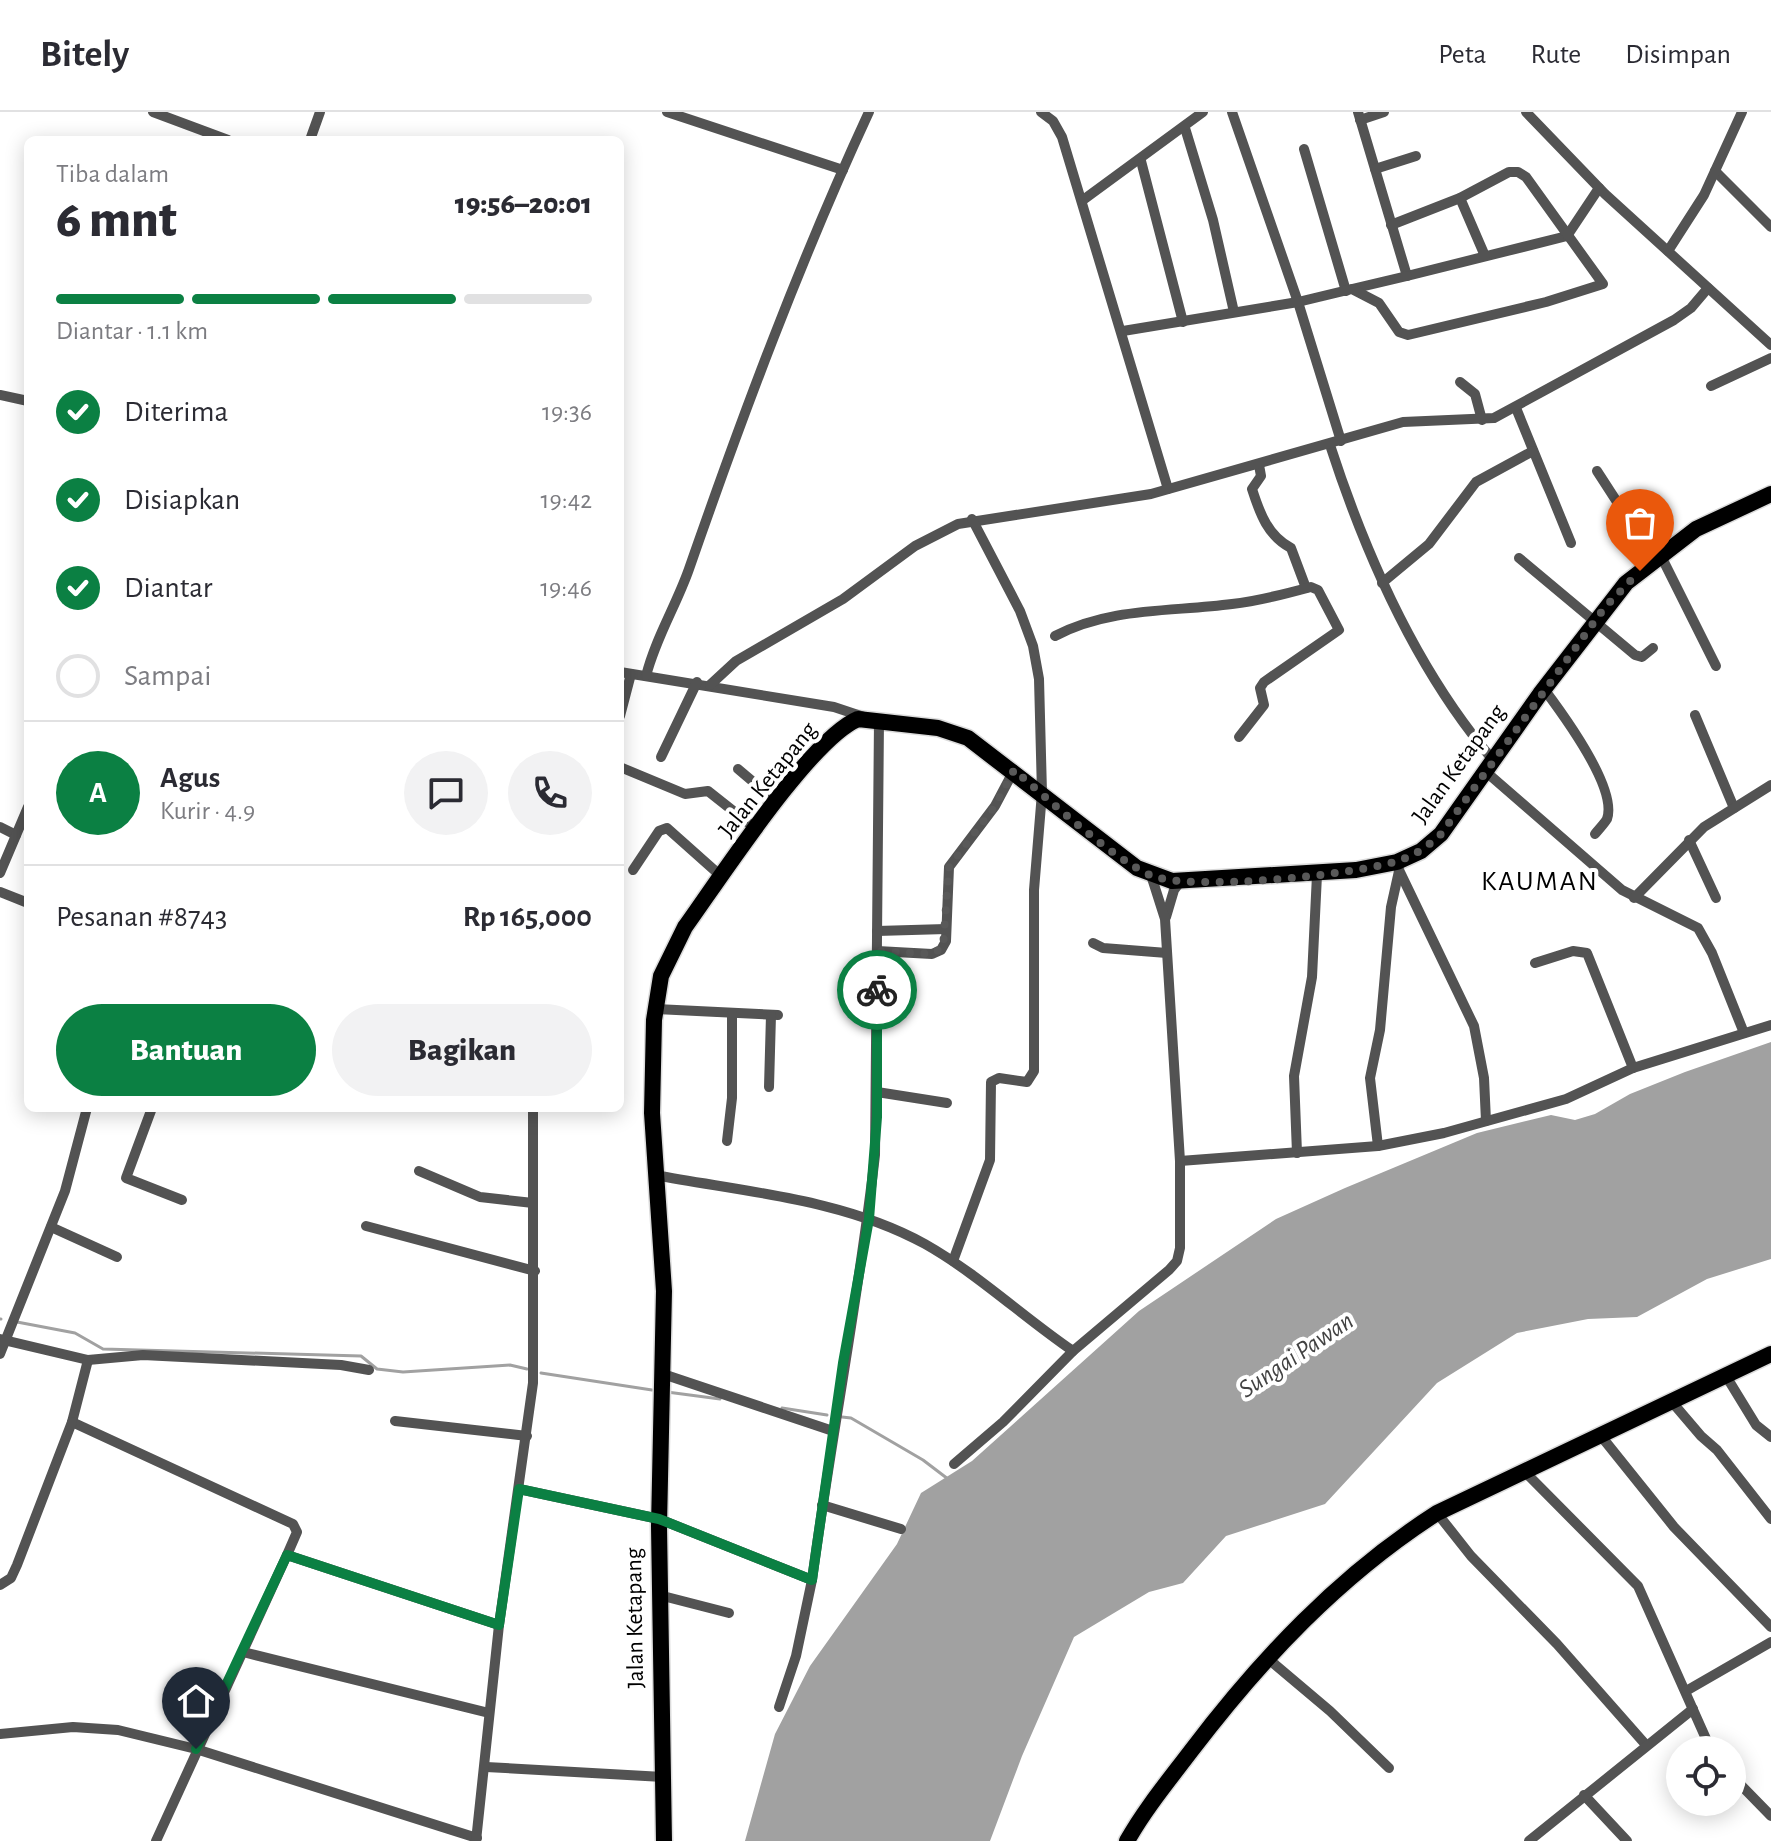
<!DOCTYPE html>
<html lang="id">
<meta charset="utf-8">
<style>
:root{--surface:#fff;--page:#f2f2f3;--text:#2b2b33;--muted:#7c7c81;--line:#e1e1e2;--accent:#0b8043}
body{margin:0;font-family:"Alegreya Sans",sans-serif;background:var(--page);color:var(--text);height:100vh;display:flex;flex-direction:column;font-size:30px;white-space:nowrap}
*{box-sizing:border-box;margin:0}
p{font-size:26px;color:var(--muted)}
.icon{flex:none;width:44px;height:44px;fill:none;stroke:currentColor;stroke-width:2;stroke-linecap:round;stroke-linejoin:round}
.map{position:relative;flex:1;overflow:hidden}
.panel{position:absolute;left:24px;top:24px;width:600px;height:976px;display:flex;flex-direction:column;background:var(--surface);border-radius:12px;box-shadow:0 4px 20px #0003}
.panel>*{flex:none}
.tools{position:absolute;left:1666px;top:1624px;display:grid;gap:16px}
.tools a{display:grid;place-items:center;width:80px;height:80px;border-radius:50%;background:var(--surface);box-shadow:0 4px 20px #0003;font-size:40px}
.pin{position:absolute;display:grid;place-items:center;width:68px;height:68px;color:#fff;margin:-82px -34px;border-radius:50% 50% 50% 0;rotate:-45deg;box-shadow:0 0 8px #0007}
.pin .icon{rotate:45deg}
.courier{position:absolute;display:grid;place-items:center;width:80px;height:80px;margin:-40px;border:6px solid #0b8043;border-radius:50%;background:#fff;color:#222;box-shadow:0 2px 10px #0007}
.headline em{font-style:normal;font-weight:800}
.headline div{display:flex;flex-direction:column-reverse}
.headline{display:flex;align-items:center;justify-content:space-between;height:136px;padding:0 32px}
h1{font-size:52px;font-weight:800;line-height:60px}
.bar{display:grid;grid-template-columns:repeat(4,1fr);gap:12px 8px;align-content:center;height:96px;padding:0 32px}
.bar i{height:10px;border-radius:6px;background:var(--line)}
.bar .current{background:var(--accent)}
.bar p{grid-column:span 4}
.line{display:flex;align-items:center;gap:20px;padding:0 32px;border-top:2px solid var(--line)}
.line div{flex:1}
.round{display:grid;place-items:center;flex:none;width:84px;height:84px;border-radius:42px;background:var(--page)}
ol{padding:0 32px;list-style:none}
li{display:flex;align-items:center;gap:24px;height:88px}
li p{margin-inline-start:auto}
li .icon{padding:8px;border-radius:50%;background:var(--accent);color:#fff;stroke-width:4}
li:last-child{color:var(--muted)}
li i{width:44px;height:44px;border:4px solid var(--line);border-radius:50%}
.primary-button{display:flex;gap:16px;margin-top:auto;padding:16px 32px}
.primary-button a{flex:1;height:92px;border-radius:48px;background:var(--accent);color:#fff;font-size:32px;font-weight:800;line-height:92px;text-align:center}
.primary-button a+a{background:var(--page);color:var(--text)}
header{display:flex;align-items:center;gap:48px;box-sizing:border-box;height:112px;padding:0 40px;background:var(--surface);border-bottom:2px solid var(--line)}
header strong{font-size:38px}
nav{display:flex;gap:44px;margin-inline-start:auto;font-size:28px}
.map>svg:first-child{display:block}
.water{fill:#a1a1a1}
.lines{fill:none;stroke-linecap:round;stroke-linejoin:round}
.stream{stroke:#a1a1a1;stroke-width:3}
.primary-casing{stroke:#dbdbdb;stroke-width:19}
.minor{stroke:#535353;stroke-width:10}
.primary{stroke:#000;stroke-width:16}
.done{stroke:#595959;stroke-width:8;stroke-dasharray:0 14.4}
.route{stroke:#0b8043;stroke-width:10}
.labels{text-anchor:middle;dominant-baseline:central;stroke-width:8;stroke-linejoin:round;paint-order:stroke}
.street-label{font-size:24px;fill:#000;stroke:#fff}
.water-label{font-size:26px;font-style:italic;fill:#424242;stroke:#fff}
.quarter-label{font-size:28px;letter-spacing:2px;fill:#000;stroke:#fff}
</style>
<header>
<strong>Bitely</strong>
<nav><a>Peta</a><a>Rute</a><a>Disimpan</a></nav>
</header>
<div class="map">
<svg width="1771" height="1729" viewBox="0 0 1771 1729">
<rect width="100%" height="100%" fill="#fff"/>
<!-- water -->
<path class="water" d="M1771,930V1147L1707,1167L1637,1205L1588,1207L1517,1221L1437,1271L1325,1392L1226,1424L1183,1471L1149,1480L1074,1525L1022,1644L990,1729H745L775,1622L810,1554L897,1432L921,1381L972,1349L1139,1199L1276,1107L1345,1076L1477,1021L1551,1003L1575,1008L1595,1002L1630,982L1685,960Z"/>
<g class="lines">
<!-- stream -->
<g class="stream">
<path d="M0,1207H1"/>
<path d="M17,1210L75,1221L103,1237L361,1244L377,1257L403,1260L510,1253L527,1257"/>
<path d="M541,1261L652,1278"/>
<path d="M667,1280L720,1287"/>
<path d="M782,1296L827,1303"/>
<path d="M842,1305L851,1306L923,1348L948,1367"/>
</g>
<defs>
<g id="primary">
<path d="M664,1729L659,1414L664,1179L652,1001L654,908L661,864L685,815C719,768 810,627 858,607L938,616L968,626L1137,756L1172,769L1356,758L1397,750L1421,739L1441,722L1540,582L1626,471L1696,417L1771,382"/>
<path d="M1127,1729C1145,1697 1169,1668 1191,1639C1261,1547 1339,1464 1437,1401L1771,1242"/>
</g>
</defs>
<!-- primary casing -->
<use href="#primary" class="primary-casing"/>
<!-- minor -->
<g class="minor">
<path d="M153,0L228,28"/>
<path d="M667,0L843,58"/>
<path d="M1041,0L1053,9L1062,25L1168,377"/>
<path d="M1232,0L1298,190L1341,329"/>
<path d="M1358,0L1407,164L1567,124L1599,76"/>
<path d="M1526,0L1605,82L1771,233"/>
<path d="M1360,8L1384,0"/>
<path d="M1185,16L1213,108L1234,200"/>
<path d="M310,28L320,0"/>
<path d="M1304,37L1346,179"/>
<path d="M1141,49L1183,210"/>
<path d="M1375,57L1416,44"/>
<path d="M1715,59L1771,115"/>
<path d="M1460,86L1485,144"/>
<path d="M1083,88L1203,0"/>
<path d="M1668,139L1704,83L1742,0"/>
<path d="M1352,177L1407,164"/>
<path d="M1123,219L1298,190L1352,177L1379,191L1399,220L1408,223L1546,190L1603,172L1526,65L1518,60H1509L1460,86L1391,113"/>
<path d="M1460,270L1475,282L1482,308"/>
<path d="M1711,274L1771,246"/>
<path d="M0,283L28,289"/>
<path d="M1516,296L1571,431"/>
<path d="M1330,333C1366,444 1416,558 1493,648"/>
<path d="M1259,353L1261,364L1252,377C1260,402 1268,424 1291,436L1306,476"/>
<path d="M1597,359L1654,447"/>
<path d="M1660,442L1716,554"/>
<path d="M1519,446L1635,543L1642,545L1653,536"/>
<path d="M1382,471L1429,432L1476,370L1533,339"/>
<path d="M1055,524C1110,495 1171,500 1232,492C1259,489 1285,482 1311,475L1318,478L1339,518L1264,570L1260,576L1264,593L1239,625"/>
<path d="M620,560L834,595L864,605"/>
<path d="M646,564C656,525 676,494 689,457C743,302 800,149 869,0"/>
<path d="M710,573L736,549L843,487L915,434L958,412L1151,382L1403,310L1494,306L1674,208L1691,196L1708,176"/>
<path d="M1544,577C1562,601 1618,676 1607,707C1604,712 1599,717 1595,722"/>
<path d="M1695,603L1734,696"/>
<path d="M620,604L631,562"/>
<path d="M661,645L697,570"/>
<path d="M620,655L685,682L708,679L756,717"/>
<path d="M738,657L777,690"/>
<path d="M1485,659L1622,778L1698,816L1712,841L1744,921"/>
<path d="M0,715L16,723"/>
<path d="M1689,728L1716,786"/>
<path d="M1398,756L1474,914L1484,966L1486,1009"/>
<path d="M633,758L659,719L667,716L722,765"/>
<path d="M0,761L28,695"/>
<path d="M0,780L28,791"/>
<path d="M1634,786L1704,715L1771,673"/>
<path d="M1166,805L1174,778L1180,770"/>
<path d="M877,819L946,817"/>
<path d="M1093,831L1103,836L1167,841"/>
<path d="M877,839L932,842L941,838L946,829L949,755L995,694L1014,658"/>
<path d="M1535,851L1573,839L1587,841L1633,956"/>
<path d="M656,897L778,903"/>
<path d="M769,975L771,903"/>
<path d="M877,980L947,991"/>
<path d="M152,996L126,1066L182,1088"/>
<path d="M727,1029L732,986V901"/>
<path d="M1378,1034L1370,966L1380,918L1391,795L1399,759"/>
<path d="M1297,1041L1294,964L1312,865L1317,763"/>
<path d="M1180,1049L1378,1034L1444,1021L1566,987L1633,956L1771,913"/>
<path d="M419,1059L480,1085L533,1091"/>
<path d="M655,1063C745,1080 844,1087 925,1132C978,1162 1023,1205 1073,1239"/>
<path d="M366,1114L535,1159"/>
<path d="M51,1115L117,1145"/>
<path d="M953,1149L990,1048L991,970L999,966L1027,970L1034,959V778L1042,681L1039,567L1033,534L1020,499L972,407"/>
<path d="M0,1227L88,1248L143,1243L341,1253L369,1258"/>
<path d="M0,1242L65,1079L87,996"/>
<path d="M88,1248L72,1310L293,1412L297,1420L287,1443"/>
<path d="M660,1261L833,1319"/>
<path d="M1726,1264L1756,1313L1771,1325"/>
<path d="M1672,1290L1701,1324L1717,1338L1771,1407"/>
<path d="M395,1309L527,1324"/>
<path d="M1601,1324L1674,1415L1771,1515"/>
<path d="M954,1352L1003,1310L1073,1239L1169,1158L1177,1149L1180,1136V1049L1165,807L1151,763"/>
<path d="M1526,1361L1638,1474L1711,1638"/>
<path d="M519,1377L659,1407L812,1468C831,1326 859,1185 875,1043L879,608"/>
<path d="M822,1393L901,1417"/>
<path d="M1437,1401L1471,1444L1557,1532L1646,1633"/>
<path d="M0,1473L11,1466L17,1453L72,1310"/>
<path d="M659,1483L729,1501"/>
<path d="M243,1540L489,1601"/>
<path d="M1266,1545L1330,1599L1389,1656"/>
<path d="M1686,1579L1771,1530"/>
<path d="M779,1595L796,1544L812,1468"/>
<path d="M0,1622L73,1615L118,1618L196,1637L477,1726"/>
<path d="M486,1655L663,1665"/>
<path d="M1732,1664L1771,1704"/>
<path d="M1584,1683L1627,1729"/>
<path d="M156,1729L287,1443L499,1513"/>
<path d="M476,1729L499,1513L533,1271V996"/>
<path d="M1529,1729L1693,1597"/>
</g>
<!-- primary -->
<use href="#primary" class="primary"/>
</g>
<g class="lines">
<!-- done -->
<path class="done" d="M877,878V839L932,842L943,835L949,755L995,694L1014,658C1048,687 1112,746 1150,763C1189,780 1351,763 1394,750C1413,745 1427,735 1441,722L1605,495L1640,459"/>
<!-- route -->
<path class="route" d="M196,1637L287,1443L499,1513L519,1377L659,1407L812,1468L843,1251L869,1107L877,1005V878"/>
</g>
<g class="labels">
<!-- street labels -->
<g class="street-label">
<text transform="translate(1459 652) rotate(-54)">Jalan Ketapang</text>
<text transform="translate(768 668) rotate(-51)">Jalan Ketapang</text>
<text transform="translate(635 1506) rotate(-91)">Jalan Ketapang</text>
</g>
<!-- water labels -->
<g class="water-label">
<text transform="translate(1296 1243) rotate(-34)">Sungai Pawan</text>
</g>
<!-- quarter labels -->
<g class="quarter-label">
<text x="1540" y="770">KAUMAN</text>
</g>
</g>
</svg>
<div class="tools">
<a><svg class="icon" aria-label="locate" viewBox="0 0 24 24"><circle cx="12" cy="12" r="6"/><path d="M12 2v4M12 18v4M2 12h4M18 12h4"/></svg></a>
</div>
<div class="pin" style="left:1640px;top:459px;background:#ea580c"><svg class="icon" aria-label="bag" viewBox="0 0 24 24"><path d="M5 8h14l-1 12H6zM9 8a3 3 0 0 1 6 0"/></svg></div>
<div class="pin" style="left:196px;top:1637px;background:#1f2937"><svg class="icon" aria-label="home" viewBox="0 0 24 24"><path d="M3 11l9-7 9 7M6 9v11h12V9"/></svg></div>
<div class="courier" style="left:877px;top:878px"><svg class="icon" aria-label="bike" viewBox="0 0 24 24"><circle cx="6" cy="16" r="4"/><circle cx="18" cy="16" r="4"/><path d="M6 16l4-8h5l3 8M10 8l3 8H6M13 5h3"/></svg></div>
<section class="panel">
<div class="headline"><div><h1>6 mnt</h1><p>Tiba dalam</p></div><em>19:56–20:01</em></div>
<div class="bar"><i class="current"></i><i class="current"></i><i class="current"></i><i></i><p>Diantar · 1.1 km</p></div>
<ol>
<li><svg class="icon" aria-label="check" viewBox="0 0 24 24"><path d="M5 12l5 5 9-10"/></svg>Diterima<p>19:36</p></li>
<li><svg class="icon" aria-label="check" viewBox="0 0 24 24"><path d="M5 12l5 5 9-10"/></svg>Disiapkan<p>19:42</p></li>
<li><svg class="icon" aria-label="check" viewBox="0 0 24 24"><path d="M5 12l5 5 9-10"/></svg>Diantar<p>19:46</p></li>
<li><i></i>Sampai</li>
</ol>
<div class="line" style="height:144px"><b class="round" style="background:var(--accent);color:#fff">A</b><div><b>Agus</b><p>Kurir · 4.9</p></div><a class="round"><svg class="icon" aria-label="chat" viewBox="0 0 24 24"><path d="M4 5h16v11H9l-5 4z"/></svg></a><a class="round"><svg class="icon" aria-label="phone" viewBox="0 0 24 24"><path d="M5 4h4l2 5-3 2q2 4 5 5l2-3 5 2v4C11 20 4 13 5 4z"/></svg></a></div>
<div class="line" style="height:104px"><div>Pesanan #8743</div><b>Rp 165,000</b></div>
<div class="primary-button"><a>Bantuan</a><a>Bagikan</a></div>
</section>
</div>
